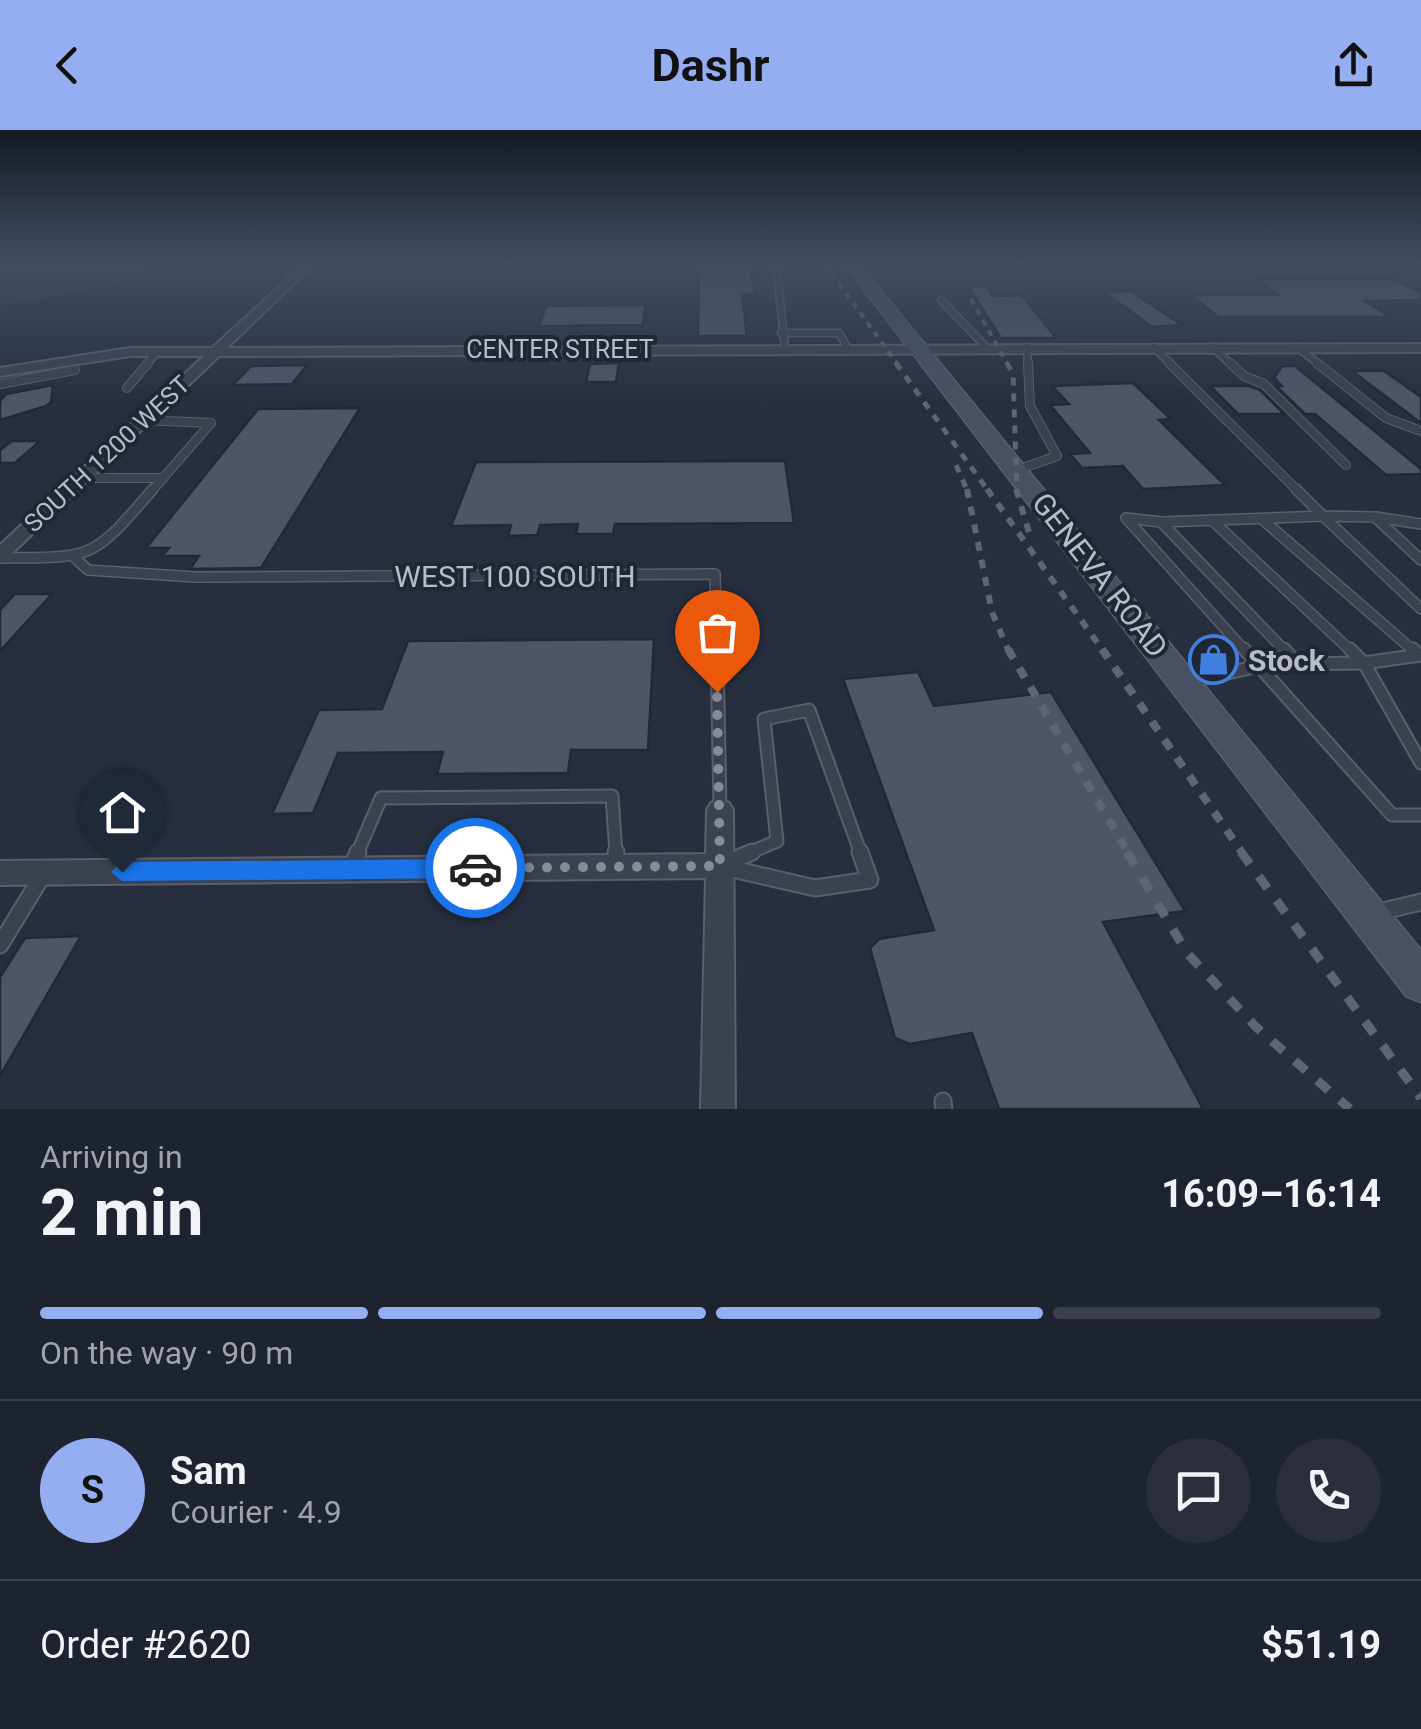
<!DOCTYPE html>
<meta charset="utf-8">
<style>
:root{--surface:#1d232f;--page:#2a2f3b;--text:#f1f3f6;--muted:#a0a4aa;--line:#3b404b;--accent:#95aef1}
body{margin:0;font-family:Roboto,sans-serif;background:var(--page);color:var(--text);height:100vh;display:flex;flex-direction:column;font-size:38px;white-space:nowrap}
*{box-sizing:border-box;margin:0}
p{font-size:32px;color:var(--muted)}
.icon{flex:none;width:55px;height:55px;fill:none;stroke:currentColor;stroke-width:2;stroke-linecap:round;stroke-linejoin:round}
.map{position:relative;height:979px;overflow:hidden}
.sheet{display:flex;flex-direction:column;background:var(--surface);flex:1}
.sheet>*{flex:none}
.pin{position:absolute;display:grid;place-items:center;width:85px;height:85px;color:#fff;margin:-102px -42px;border-radius:50% 50% 50% 0;rotate:-45deg;box-shadow:0 0 10px #0007}
.pin .icon{rotate:45deg}
.courier{position:absolute;display:grid;place-items:center;width:100px;height:100px;margin:-50px;border:8px solid #1a73e8;border-radius:50%;background:#fff;color:#222;box-shadow:0 2px 12px #0007}
.summary em{font-style:normal;font-weight:700}
.summary div{display:flex;flex-direction:column-reverse}
.summary{display:flex;align-items:center;justify-content:space-between;height:170px;padding:0 40px}
h1{font-size:65px;font-weight:700;line-height:75px}
.bar{display:grid;grid-template-columns:repeat(4,1fr);gap:15px 10px;align-content:center;height:120px;padding:0 40px}
.bar i{height:12px;border-radius:8px;background:var(--line)}
.bar .active{background:var(--accent)}
.bar p{grid-column:span 4}
.line{display:flex;align-items:center;gap:25px;padding:0 40px;border-top:2px solid var(--line)}
.line div{flex:1}
.round{display:grid;place-items:center;flex:none;width:105px;height:105px;border-radius:52px;background:var(--page)}
header{display:flex;justify-content:space-between;align-items:center;height:130px;padding:0 40px;background:var(--accent);color:#111;font-size:45px;font-weight:700}
.map>svg:first-child{display:block}
.green{fill:#293b40}
.building{fill:#4e5567;stroke:#222836;stroke-width:2.5}
.lines{fill:none;stroke-linecap:round;stroke-linejoin:round}
.service-far4-casing{stroke:#595f6c;stroke-width:9}
.service-far3-casing{stroke:#595f6c;stroke-width:10}
.service-far2-casing{stroke:#595f6c;stroke-width:12}
.service-far1-casing{stroke:#595f6c;stroke-width:15}
.service-casing{stroke:#595f6c;stroke-width:19}
.minor-casing{stroke:#595f6c;stroke-width:4}
.secondary-casing{stroke:#595f6c;stroke-width:3}
.service-far4{stroke:#3b414f;stroke-width:6}
.service-far3{stroke:#3b414f;stroke-width:8}
.service-far2{stroke:#3b414f;stroke-width:9}
.service-far1{stroke:#3b414f;stroke-width:11}
.service{stroke:#3b414f;stroke-width:15}
.minor{fill:#3b414f;fill-rule:evenodd}
.secondary{fill:#495062;fill-rule:evenodd}
.rail-far4{stroke:#5e6575;stroke-width:4;stroke-dasharray:6 6;stroke-linecap:butt}
.rail-far3{stroke:#5e6575;stroke-width:5;stroke-dasharray:8 8;stroke-linecap:butt}
.rail-far2{stroke:#5e6575;stroke-width:6;stroke-dasharray:9 9;stroke-linecap:butt}
.rail-far1{stroke:#5e6575;stroke-width:8;stroke-dasharray:11 11;stroke-linecap:butt}
.rail{stroke:#5e6575;stroke-width:9;stroke-dasharray:15 15;stroke-linecap:butt}
.route{fill:#1a73e8}
.done{stroke:#858b99;stroke-width:10;stroke-dasharray:0 18}
.labels{text-anchor:middle;dominant-baseline:central;stroke-width:8;stroke-linejoin:round;paint-order:stroke}
.far-street-label{font-size:25px;fill:#b8bcc9;stroke:#202634}
.street-label{font-size:30px;fill:#b8bcc9;stroke:#202634}
.poi-label{font-size:30px;font-weight:bold;fill:#b8bcc9;stroke:#202634;text-anchor:start}
</style>
<header><svg class="icon" aria-label="back" viewBox="0 0 24 24"><path d="M15 5l-7 7 7 7"/></svg>Dashr<svg class="icon" aria-label="share" viewBox="0 0 24 24"><path d="M12 15V3M7 8l5-5 5 5M5 13v7h14v-7"/></svg></header>
<div class="map">
<svg width="1421" height="979" viewBox="0 0 1421 979">
<rect width="100%" height="100%" fill="#272f3f"/>
<!-- green -->
<path class="green" d="M0,134H159L124,153L0,175Z"/>
<!-- building -->
<g class="building">
<path d="M699,134H750L755,164H742L747,206H698Z"/>
<path d="M1257,149H1395L1421,163V170L1365,171L1390,187H1218L1191,165H1278Z"/>
<path d="M968,156H987L993,166L1022,165L1056,208H1001Z"/>
<path d="M1131,161L1182,195L1152,197L1104,162Z"/>
<path d="M645,175L643,195L539,196L546,176Z"/>
<path d="M619,233L616,252H586L590,234Z"/>
<path d="M307,235L292,254L233,255L251,236Z"/>
<path d="M1282,236H1295L1421,339V344L1386,345L1315,284H1305L1276,256H1282L1274,248Z"/>
<path d="M1352,241H1384L1421,267V293Z"/>
<path d="M1133,253L1171,289L1159,290L1225,355L1143,359L1123,336L1082,338L1070,324L1090,323L1050,275L1069,274L1052,256Z"/>
<path d="M53,255L51,272L46,276L0,290V271L6,264Z"/>
<path d="M1210,256H1248L1260,260L1284,284H1238Z"/>
<path d="M360,278L261,438L190,439L199,426H162L169,418H146L258,279Z"/>
<path d="M12,311H40L15,333H0V320Z"/>
<path d="M785,331L794,393L615,394L613,404H576L578,394L540,395L537,405L508,406L511,395L451,396L476,332Z"/>
<path d="M15,464H52L0,521V480Z"/>
<path d="M654,509L648,620H571L568,643L437,644L443,622L338,623L313,683L272,684L319,580L382,579L408,511Z"/>
<path d="M918,542L934,576L1051,562L1185,781L1103,792L1203,979H999L972,903L910,914L895,908L870,818L879,809L934,800L843,549Z"/>
<path d="M81,806L0,946V847L25,808Z"/>
</g>
<g class="lines">
<defs>
<g id="service-far4">
<path d="M776,134L785,217"/>
<path d="M941,170L986,217"/>
<path d="M781,203H839L847,217"/>
<path d="M1027,217L1028,235"/>
<path d="M1153,217L1172,235"/>
<path d="M1212,217L1232,235"/>
<path d="M1297,217L1320,235"/>
<path d="M146,235L157,222"/>
</g>
<g id="service-far3">
<path d="M1169,233L1299,362"/>
<path d="M1230,233L1244,246L1264,254L1346,335"/>
<path d="M1317,233L1386,288L1421,301"/>
<path d="M0,254L75,240"/>
<path d="M127,258L148,233"/>
<path d="M143,290L211,293L151,362"/>
<path d="M1017,340L1057,326L1030,276L1028,233"/>
<path d="M81,348H163"/>
</g>
<g id="service-far2">
<path d="M1296,359L1323,386L1375,387L1421,430"/>
<path d="M1376,387L1421,394"/>
<path d="M1262,389L1415,522"/>
<path d="M1161,392L1126,388L1246,522"/>
<path d="M1214,392L1352,522"/>
<path d="M74,427L88,440L195,447L715,444L717,522"/>
<path d="M0,428C94,427 91,431 153,359"/>
<path d="M1286,522L1161,392L1323,386L1421,479"/>
</g>
<g id="service-far1">
<path d="M717,519L720,680"/>
<path d="M1244,519L1392,685H1421"/>
<path d="M1350,519L1364,533L1421,633"/>
<path d="M1413,519L1419,525"/>
<path d="M1298,534L1364,533L1420,525"/>
<path d="M1189,552L1258,536L1298,534L1284,519"/>
<path d="M357,724L381,668L612,666L616,724"/>
<path d="M747,724L777,711L764,589L809,580L861,724"/>
</g>
<g id="service">
<path d="M616,722L617,736"/>
<path d="M752,722L720,736L815,758L870,750L860,722"/>
<path d="M351,738L358,722"/>
<path d="M1379,782L1421,772"/>
<path d="M0,815L44,743"/>
<path d="M943,971L944,979"/>
</g>
<g id="minor">
<path d="M304,134L309,135V139L227,218L1421,214V222L219,226L6,429L0,430V415L204,226H130L0,246V238L130,218H212Z"/>
<path d="M720,670L729,673L733,680L735,979H701L706,748L0,755V731L706,724L707,680L711,673Z"/>
</g>
<path id="secondary" d="M844,134H859L1421,820V872L1406,866Z"/>
</defs>
<!-- service-far4 casing -->
<use href="#service-far4" class="service-far4-casing"/>
<!-- service-far3 casing -->
<use href="#service-far3" class="service-far3-casing"/>
<!-- service-far2 casing -->
<use href="#service-far2" class="service-far2-casing"/>
<!-- service-far1 casing -->
<use href="#service-far1" class="service-far1-casing"/>
<!-- service casing -->
<use href="#service" class="service-casing"/>
<!-- minor casing -->
<use href="#minor" class="minor-casing"/>
<!-- secondary casing -->
<use href="#secondary" class="secondary-casing"/>
<!-- service-far4 -->
<use href="#service-far4" class="service-far4"/>
<!-- service-far3 -->
<use href="#service-far3" class="service-far3"/>
<!-- service-far2 -->
<use href="#service-far2" class="service-far2"/>
<!-- service-far1 -->
<use href="#service-far1" class="service-far1"/>
<!-- service -->
<use href="#service" class="service"/>
<!-- minor -->
<use href="#minor" class="minor"/>
<!-- secondary -->
<use href="#secondary" class="secondary"/>
<!-- rail-far4 -->
<g class="rail-far4">
<path d="M825,134L898,235"/>
<path d="M971,169L1008,235"/>
</g>
<!-- rail-far3 -->
<g class="rail-far3">
<path d="M896,233L989,362"/>
<path d="M1007,233L1013,244L1017,362"/>
<path d="M956,335L968,362"/>
</g>
<!-- rail-far2 -->
<g class="rail-far2">
<path d="M967,359L992,482L1009,522"/>
<path d="M987,359L1104,522"/>
<path d="M1016,359L1031,409"/>
</g>
<!-- rail-far1 -->
<g class="rail-far1">
<path d="M1008,519L1129,724"/>
<path d="M1102,519L1243,724"/>
</g>
<!-- rail -->
<g class="rail">
<path d="M1127,722L1187,823L1256,897L1350,979"/>
<path d="M1241,722L1421,968"/>
</g>
</g>
<!-- sky -->
<linearGradient id="sky" x2="0" y2="1"><stop stop-color="#151a23"/><stop offset="0.49" stop-color="#414d63"/><stop offset="1" stop-color="#414d63" stop-opacity="0"/></linearGradient>
<rect width="1421" height="271" fill="url(#sky)"/>
<!-- route -->
<path class="route" d="M475,729L486,738L475,748L122,751L111,742L122,732Z"/>
<g class="lines">
<!-- done -->
<path class="done" d="M475,738L720,736L717,562"/>
</g>
<!-- icons -->
<defs>
<symbol id="shop-ring" viewBox="-11 -11 22 22"><circle r="9.5" fill="#202634" stroke="#3f7fe0" stroke-width="1.5"/><path d="M-5-2.5h2.3a2.7 3.5 0 0 1 5.4 0H5L5.5 6h-11ZM-1.5-2.5h3a1.5 2.3 0 0 0-3 0Z" fill="#3f7fe0"/></symbol>
</defs>
<g fill-rule="evenodd">
<use href="#shop-ring" x="1186" y="502" width="55" height="55"/>
</g>
<g class="labels">
<!-- far-street labels -->
<g class="far-street-label">
<text x="560" y="219">CENTER STREET</text>
<text transform="translate(107 324) rotate(-43)">SOUTH 1200 WEST</text>
</g>
<!-- street labels -->
<g class="street-label">
<text transform="translate(1100 445) rotate(52)">GENEVA ROAD</text>
<text x="515" y="446">WEST 100 SOUTH</text>
</g>
<!-- poi labels -->
<g class="poi-label">
<text x="1248" y="530">Stock</text>
</g>
</g>
</svg>
<div class="pin" style="left:717px;top:562px;background:#ea580c"><svg class="icon" aria-label="bag" viewBox="0 0 24 24"><path d="M5 8h14l-1 12H6zM9 8a3 3 0 0 1 6 0"/></svg></div>
<div class="pin" style="left:122px;top:742px;background:#1f2937"><svg class="icon" aria-label="home" viewBox="0 0 24 24"><path d="M3 11l9-7 9 7M6 9v11h12V9"/></svg></div>
<div class="courier" style="left:475px;top:738px"><svg class="icon" aria-label="car" viewBox="0 0 24 24"><path d="M5 17H2v-5l4-1 3-4h7l3 4 3 1v5h-3M9 17h6M6 11h13"/><circle cx="7" cy="17" r="2"/><circle cx="17" cy="17" r="2"/></svg></div>
</div>
<section class="sheet">
<div class="summary"><div><h1>2 min</h1><p>Arriving in</p></div><em>16:09–16:14</em></div>
<div class="bar"><i class="active"></i><i class="active"></i><i class="active"></i><i></i><p>On the way · 90 m</p></div>
<div class="line" style="height:180px"><b class="round" style="background:var(--accent);color:#111">S</b><div><b>Sam</b><p>Courier · 4.9</p></div><a class="round"><svg class="icon" aria-label="chat" viewBox="0 0 24 24"><path d="M4 5h16v11H9l-5 4z"/></svg></a><a class="round"><svg class="icon" aria-label="phone" viewBox="0 0 24 24"><path d="M5 4h4l2 5-3 2q2 4 5 5l2-3 5 2v4C11 20 4 13 5 4z"/></svg></a></div>
<div class="line" style="height:130px"><div>Order #2620</div><b>$51.19</b></div>
</section>
